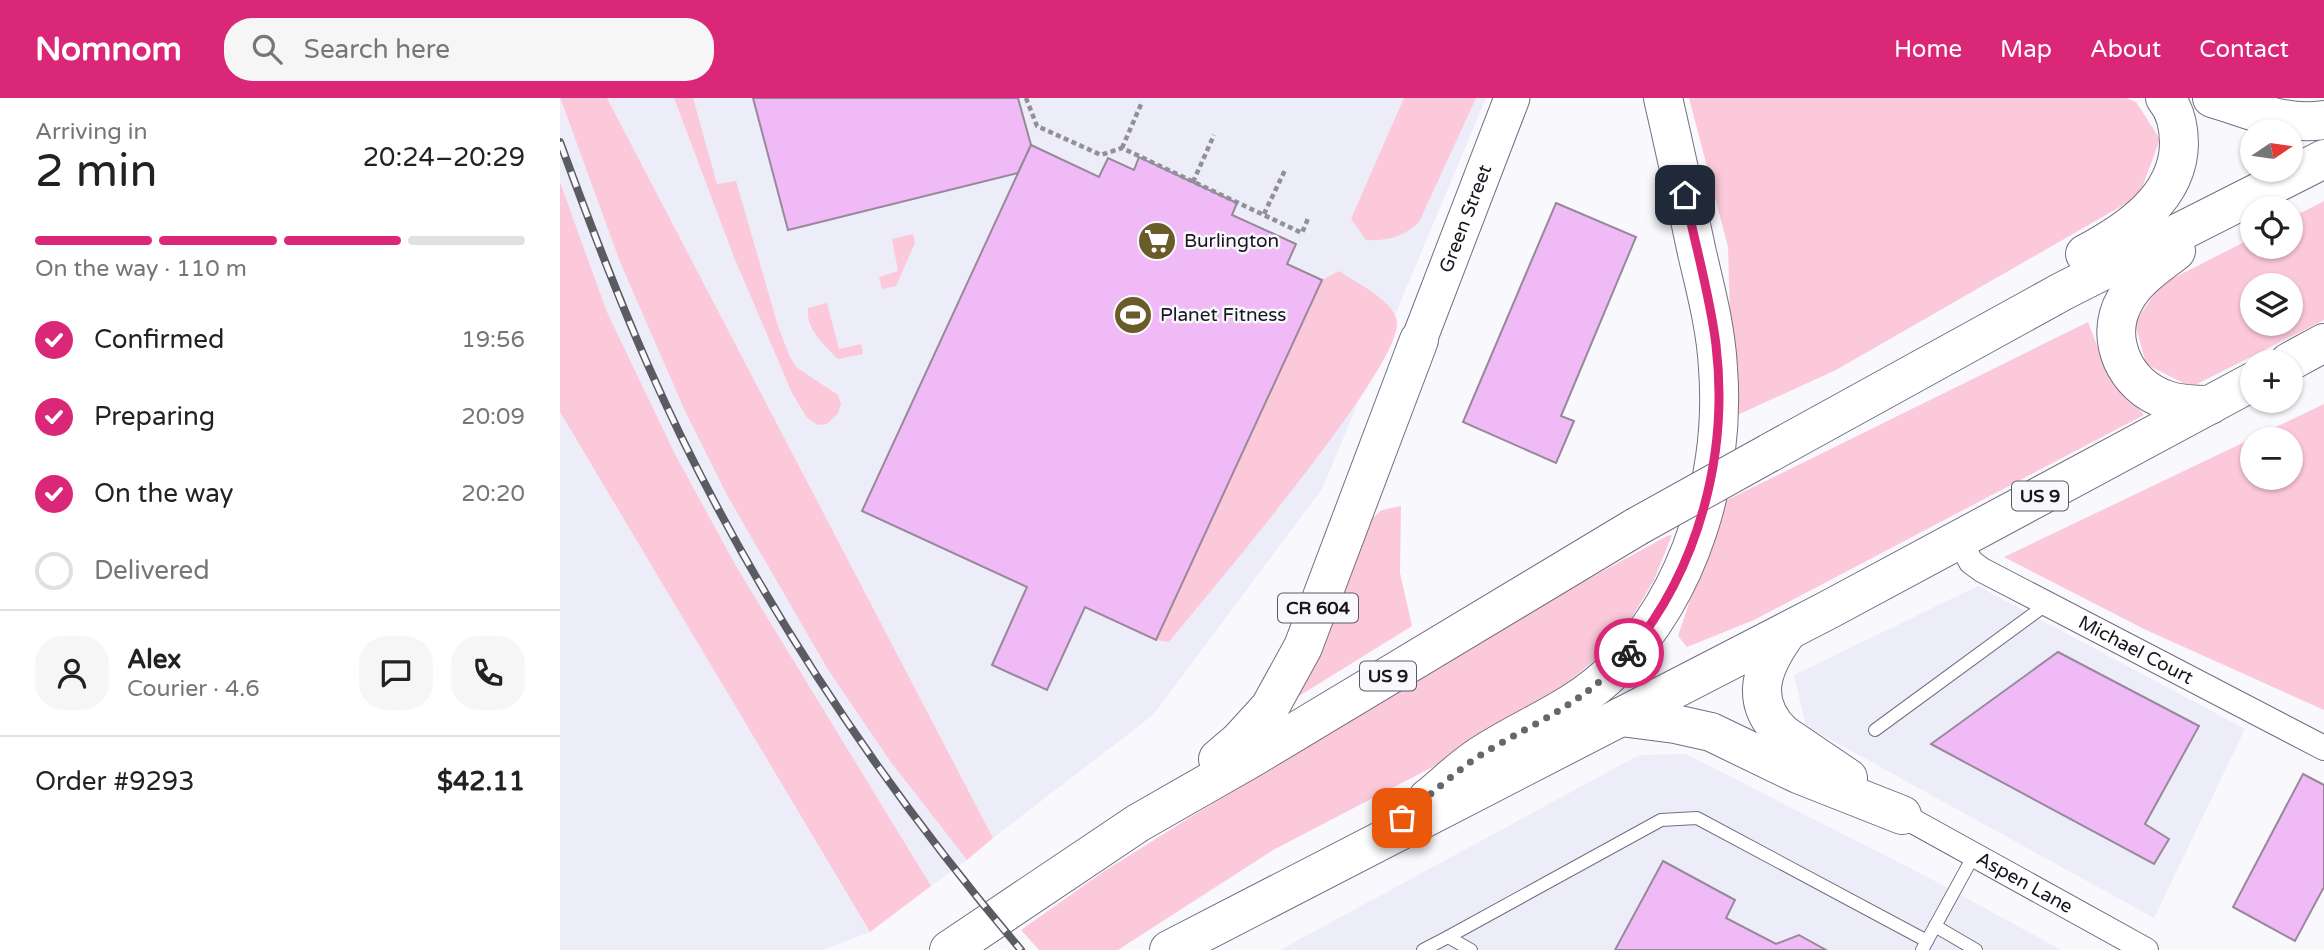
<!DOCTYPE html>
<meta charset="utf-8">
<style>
:root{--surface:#fff;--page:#f6f6f6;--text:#222;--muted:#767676;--line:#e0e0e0;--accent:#db2777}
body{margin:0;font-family:"Varela Round",sans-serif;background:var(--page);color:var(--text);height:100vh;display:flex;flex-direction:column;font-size:26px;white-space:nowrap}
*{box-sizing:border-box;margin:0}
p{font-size:23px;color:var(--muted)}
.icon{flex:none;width:38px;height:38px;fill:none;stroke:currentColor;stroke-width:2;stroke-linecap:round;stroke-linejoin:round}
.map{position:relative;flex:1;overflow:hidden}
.panel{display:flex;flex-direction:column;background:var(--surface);width:560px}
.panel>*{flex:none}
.needle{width:46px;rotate:77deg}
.tools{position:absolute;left:1680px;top:21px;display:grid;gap:14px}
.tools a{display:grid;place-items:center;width:63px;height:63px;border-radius:50%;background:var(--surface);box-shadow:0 2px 5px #0004;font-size:35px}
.pin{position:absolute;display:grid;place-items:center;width:60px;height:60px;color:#fff;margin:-30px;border-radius:14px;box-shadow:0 4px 10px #0006}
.courier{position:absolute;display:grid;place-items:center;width:70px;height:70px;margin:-35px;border:5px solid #db2777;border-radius:50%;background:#fff;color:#222;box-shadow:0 2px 9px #0007}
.headline em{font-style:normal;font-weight:600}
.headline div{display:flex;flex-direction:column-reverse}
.headline{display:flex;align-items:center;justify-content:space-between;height:119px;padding:0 35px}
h1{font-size:46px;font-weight:600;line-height:52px}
.bar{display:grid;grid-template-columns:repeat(4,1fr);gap:10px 7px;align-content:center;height:84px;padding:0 35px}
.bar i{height:9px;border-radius:5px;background:var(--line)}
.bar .on{background:var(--accent)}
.bar p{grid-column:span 4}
.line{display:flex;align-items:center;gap:18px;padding:0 35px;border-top:2px solid var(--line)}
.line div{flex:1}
.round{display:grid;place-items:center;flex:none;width:74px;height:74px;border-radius:28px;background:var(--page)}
ol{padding:0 35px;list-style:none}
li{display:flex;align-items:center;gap:21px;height:77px}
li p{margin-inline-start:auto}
li .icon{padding:7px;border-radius:50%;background:var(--accent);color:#fff;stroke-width:4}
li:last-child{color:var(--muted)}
li i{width:38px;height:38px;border:4px solid var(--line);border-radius:50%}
header{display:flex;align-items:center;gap:42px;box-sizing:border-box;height:98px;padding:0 35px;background:var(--accent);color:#fff}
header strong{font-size:33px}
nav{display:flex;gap:38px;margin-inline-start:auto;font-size:24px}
.search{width:490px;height:63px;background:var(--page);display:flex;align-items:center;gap:18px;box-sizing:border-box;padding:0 24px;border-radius:28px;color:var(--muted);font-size:26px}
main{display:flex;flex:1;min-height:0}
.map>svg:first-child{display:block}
.built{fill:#edecf9}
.green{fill:#fcc9db;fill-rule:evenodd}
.building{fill:#f0baf7;stroke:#98899a;stroke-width:2}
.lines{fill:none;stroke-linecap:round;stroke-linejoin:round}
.lane-casing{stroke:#716f84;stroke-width:14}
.street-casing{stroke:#716f84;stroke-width:26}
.secondary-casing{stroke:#716f84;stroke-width:37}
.highway-casing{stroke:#716f84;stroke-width:40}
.path{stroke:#909096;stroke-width:4.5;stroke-dasharray:5 3.5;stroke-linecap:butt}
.lane{stroke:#fff;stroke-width:12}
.street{stroke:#fff;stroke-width:24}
.secondary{stroke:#fff;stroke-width:35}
.highway{stroke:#fff;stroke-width:38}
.rail-casing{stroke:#5b5b62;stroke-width:8}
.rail{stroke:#f8f8fd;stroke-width:5;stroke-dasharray:16;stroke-linecap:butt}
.highway-bridge-casing{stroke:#716f84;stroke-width:40;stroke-linecap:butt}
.highway-bridge{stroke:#fff;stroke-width:38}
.done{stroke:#66666d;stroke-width:7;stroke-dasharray:0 12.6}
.route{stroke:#db2777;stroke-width:9}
.labels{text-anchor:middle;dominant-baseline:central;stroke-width:5;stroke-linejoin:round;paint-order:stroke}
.shield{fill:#f8f8fd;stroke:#5b5a62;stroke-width:2}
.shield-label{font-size:18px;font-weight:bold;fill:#18171f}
.street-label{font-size:19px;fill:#18171f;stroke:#f8f8fd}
.poi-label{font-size:19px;fill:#18171f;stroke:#f8f8fd;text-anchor:start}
</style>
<header>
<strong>Nomnom</strong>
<div class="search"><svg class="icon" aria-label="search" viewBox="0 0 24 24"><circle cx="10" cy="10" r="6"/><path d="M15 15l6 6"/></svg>Search here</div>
<nav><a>Home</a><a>Map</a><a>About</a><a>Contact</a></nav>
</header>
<main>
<section class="panel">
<div class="headline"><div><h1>2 min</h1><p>Arriving in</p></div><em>20:24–20:29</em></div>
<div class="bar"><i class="on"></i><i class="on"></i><i class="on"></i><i></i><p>On the way · 110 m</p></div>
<ol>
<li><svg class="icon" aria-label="check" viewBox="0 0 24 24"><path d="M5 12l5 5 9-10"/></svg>Confirmed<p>19:56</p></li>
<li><svg class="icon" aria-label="check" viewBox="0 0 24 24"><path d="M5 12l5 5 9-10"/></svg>Preparing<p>20:09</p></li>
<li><svg class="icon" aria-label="check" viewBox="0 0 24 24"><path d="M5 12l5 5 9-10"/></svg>On the way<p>20:20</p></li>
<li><i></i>Delivered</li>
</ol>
<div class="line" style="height:126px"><a class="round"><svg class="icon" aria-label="person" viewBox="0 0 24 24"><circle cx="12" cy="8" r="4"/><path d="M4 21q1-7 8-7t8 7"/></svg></a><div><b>Alex</b><p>Courier · 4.6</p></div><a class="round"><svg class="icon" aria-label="chat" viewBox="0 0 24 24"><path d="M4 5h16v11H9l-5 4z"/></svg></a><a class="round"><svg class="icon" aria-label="phone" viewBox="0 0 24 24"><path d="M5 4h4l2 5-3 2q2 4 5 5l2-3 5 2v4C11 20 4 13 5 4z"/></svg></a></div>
<div class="line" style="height:91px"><div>Order #9293</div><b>$42.11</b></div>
</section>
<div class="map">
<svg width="1764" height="852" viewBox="0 0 1764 852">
<rect width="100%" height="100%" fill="#f8f8fd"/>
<!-- built -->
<g class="built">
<path d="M47,0H926L762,391L593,617L433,740Z"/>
<path d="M0,2L60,164L125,313L167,397L330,663L407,762L371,788L176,468L115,356L47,214L0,84Z"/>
<path d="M0,314L310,834L263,852H0Z"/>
<path d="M1418,488L1685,631L1594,820L1246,628L1234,577Z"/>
<path d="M1126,656L1379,785L1501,852H720L1079,657Z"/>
</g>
<!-- green -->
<g class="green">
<path d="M0,0H47L433,740L407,762L330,663L267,570L167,397L125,313L60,164Z"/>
<path d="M114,0H133L157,86L176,83L218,228L229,257L236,269L278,297L281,306L278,315L267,326L258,327L247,320L232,295L174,159Z"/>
<path d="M844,0H916L859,124C844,139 827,143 806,142L791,121Z"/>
<path d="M1129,0H1566L1576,4L1600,41L1579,98L1276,272L1173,319L1168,149Z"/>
<path d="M0,84L47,214L115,356L176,468L371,788L310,834L0,314Z"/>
<path d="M1764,103V222L1631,289L1586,266L1575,225L1600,187L1692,140V149H1731V120ZM1692,187H1731V226H1692Z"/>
<path d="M353,136L355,145L336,188L322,191L319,179L338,173L332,141Z"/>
<path d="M779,173C795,184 835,203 837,224C841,271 647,496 609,544L596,542L762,182Z"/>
<path d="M267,205L279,251L301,246L303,256L278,261C265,248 245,230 248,210Z"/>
<path d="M1528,224L1547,274L1584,317L1194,522L1127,549L1118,538L1163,404Z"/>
<path d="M1764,306V612L1586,532L1444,459ZM1692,341H1731V380H1692Z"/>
<path d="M841,408L840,475L852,528L731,603L807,425L822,412Z"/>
<path d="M1112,437L1094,482L1072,519L1047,552L987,601L934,637L713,752L558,852H479L461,832L543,774L629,720L972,512L1107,438Z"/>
</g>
<!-- building -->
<g class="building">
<path d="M193,0H458L471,47L458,75L228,132Z"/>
<path d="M471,47L539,79L548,60L574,72L579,59L677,105L672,117L736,146L727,166L762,182L596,542L525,509L487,592L432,567L467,489L302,413Z"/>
<path d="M996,105L1076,139L1001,318L1014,323L996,365L903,324Z"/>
<path d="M1498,554L1639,628L1585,726L1609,741L1594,766L1371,646Z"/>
<path d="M1743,676L1764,687V789L1735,843L1673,809Z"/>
<path d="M1103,763L1175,802L1166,820L1216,846L1239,837L1266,852H1055Z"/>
</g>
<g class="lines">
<defs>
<g id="lane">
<path d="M1315,632L1487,506"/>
<path d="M1375,828L1416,852"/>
<path d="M863,852L888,839"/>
<path d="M911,852L888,839L1101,722L1137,720L1367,843"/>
<path d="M1362,852L1414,757"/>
</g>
<g id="street">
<path id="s1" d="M1399,442L1411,464L1422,472L1764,650"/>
<path id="s2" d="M1342,717L1586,852"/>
</g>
<g id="secondary">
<path id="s3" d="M859,242L952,0"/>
</g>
<g id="highway">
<path d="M1652,0C1690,11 1723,28 1764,22"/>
<path d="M1616,153C1597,168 1576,181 1565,202C1543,240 1565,289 1607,302C1621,307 1636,307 1650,307"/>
<path d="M1525,156C1568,133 1618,100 1619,46C1619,29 1616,13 1605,0"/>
<path d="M1729,264L1764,245"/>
<path d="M1209,355L1503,193L1764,61"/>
<path d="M1228,533C1203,567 1187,602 1223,636L1288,680"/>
<path d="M1061,619L1115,626L1151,634L1238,676L1342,717"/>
<path d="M658,661L679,643L710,609L743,549L859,242"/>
<path d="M868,700C887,685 905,666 926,654C970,626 1017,610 1055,571C1131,494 1166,377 1158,270C1156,231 1146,193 1137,155C1126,103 1115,52 1103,0"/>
<path d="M389,852L578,725L690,661L1076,429"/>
<path d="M609,852L1268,512L1692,284"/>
</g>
</defs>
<!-- lane casing -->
<use href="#lane" class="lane-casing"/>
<!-- street casing -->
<use href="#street" class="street-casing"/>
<!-- secondary casing -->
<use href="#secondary" class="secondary-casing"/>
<!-- highway casing -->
<use href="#highway" class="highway-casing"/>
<!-- path -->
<g class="path">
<path d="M466,0L477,28L541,57L562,50L742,135L749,118"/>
<path d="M562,50L582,4"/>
<path d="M633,84L654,37"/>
<path d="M704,116L726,70"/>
</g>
<!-- lane -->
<use href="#lane" class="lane"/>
<!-- street -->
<use href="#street" class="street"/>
<!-- secondary -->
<use href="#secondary" class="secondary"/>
<!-- highway -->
<use href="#highway" class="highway"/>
<defs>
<path id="rail" d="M0,44C27,118 55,192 87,265C181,478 311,675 461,852"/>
</defs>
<!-- rail casing -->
<use href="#rail" class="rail-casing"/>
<!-- rail -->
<use href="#rail" class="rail"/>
<defs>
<path id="highway-bridge" d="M1076,429L1209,355"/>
</defs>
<!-- highway-bridge casing -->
<use href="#highway-bridge" class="highway-bridge-casing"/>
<!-- highway-bridge -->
<use href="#highway-bridge" class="highway-bridge"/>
</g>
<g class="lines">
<!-- done -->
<path class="done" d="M842,720C867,700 900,669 927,653C982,621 1024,605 1069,555"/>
<!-- route -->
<path class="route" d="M1069,555C1139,471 1169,356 1156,247C1150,197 1135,147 1125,97"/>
</g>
<!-- icons -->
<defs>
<symbol id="supermarket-disc" viewBox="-11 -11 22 22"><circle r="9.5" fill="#6a5c29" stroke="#f8f8fd"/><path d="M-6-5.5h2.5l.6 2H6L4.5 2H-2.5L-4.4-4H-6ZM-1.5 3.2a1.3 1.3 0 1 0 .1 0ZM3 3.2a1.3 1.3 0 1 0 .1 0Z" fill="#fff"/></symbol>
<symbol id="stadium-disc" viewBox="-11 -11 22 22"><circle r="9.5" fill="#6a5c29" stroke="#f8f8fd"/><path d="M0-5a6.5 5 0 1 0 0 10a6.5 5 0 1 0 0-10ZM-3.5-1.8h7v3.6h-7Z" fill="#fff"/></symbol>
</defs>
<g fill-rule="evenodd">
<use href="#supermarket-disc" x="575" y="121" width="44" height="44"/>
<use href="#stadium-disc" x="551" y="195" width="44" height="44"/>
</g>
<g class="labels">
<!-- shield labels -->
<g class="shield">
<rect x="1452" y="383.5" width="56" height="29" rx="5"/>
<rect x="718" y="495.5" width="80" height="29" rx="5"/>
<rect x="800" y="563.5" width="56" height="29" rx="5"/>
</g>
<g class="shield-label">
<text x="1480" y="398">US 9</text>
<text x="758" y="510">CR 604</text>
<text x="828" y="578">US 9</text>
</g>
<!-- street labels -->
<g class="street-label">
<text stroke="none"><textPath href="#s3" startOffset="130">Green Street</textPath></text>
<text stroke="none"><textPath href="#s1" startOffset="212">Michael Court</textPath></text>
<text stroke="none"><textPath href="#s2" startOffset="140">Aspen Lane</textPath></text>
</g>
<!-- poi labels -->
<g class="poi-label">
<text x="624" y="143">Burlington</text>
<text x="600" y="217">Planet Fitness</text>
</g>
</g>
</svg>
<div class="tools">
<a><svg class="needle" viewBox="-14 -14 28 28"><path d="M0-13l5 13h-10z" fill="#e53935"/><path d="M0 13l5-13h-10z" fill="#767676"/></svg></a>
<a><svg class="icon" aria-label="locate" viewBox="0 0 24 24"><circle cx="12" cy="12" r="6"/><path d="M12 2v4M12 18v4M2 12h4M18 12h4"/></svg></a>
<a><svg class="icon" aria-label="layers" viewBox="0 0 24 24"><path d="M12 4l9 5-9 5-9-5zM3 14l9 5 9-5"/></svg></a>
<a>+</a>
<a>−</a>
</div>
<div class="pin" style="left:842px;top:720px;background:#ea580c"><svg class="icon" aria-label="bag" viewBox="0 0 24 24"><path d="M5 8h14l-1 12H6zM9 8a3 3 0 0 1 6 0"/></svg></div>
<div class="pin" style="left:1125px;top:97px;background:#1f2937"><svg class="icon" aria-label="home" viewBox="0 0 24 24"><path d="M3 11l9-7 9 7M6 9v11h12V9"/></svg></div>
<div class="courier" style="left:1069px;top:555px"><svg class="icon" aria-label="bike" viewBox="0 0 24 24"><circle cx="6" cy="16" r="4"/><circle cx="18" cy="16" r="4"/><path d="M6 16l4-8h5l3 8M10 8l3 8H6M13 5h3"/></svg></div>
</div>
</main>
